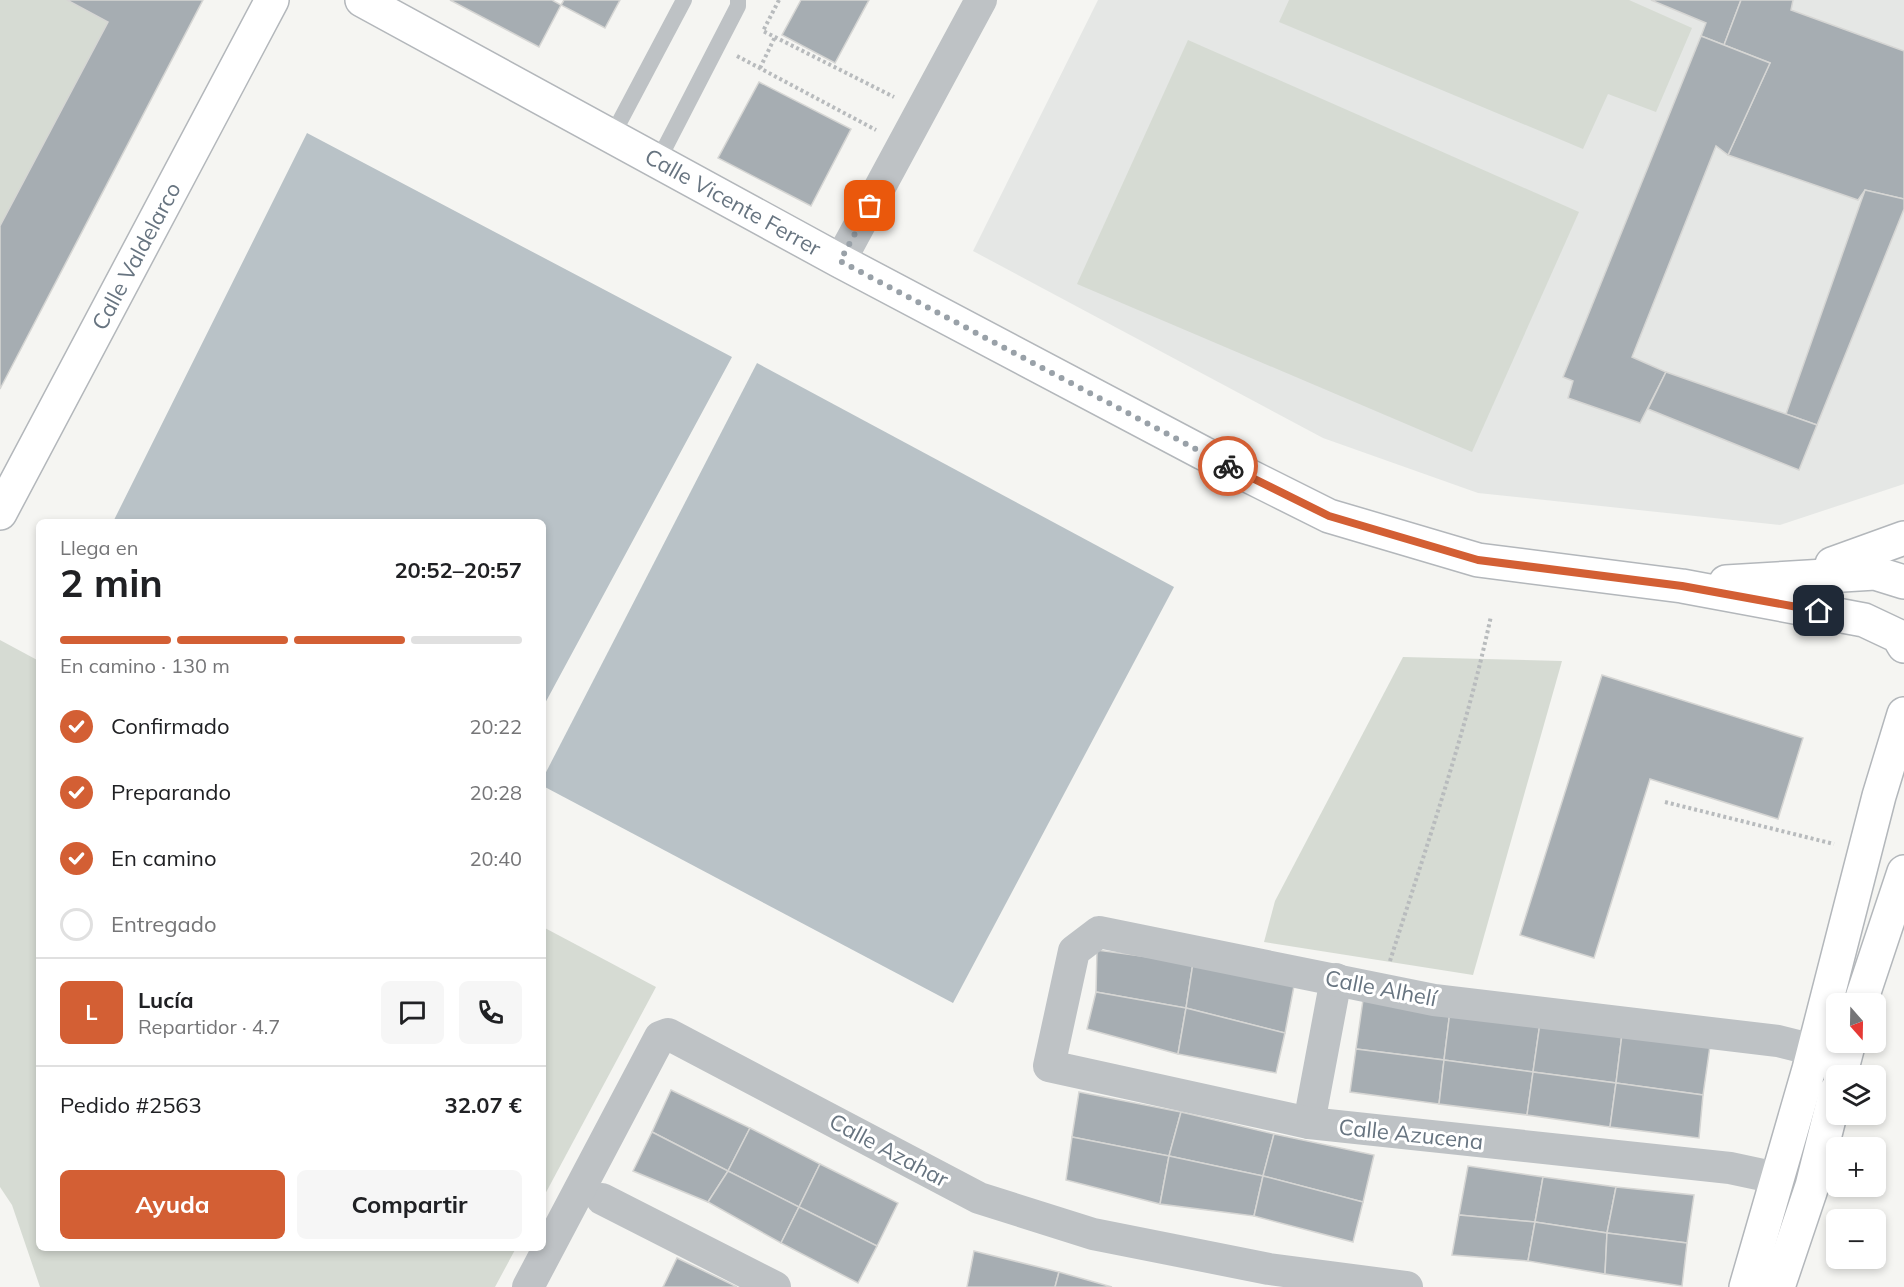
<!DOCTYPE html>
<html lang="es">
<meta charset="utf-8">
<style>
:root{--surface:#fff;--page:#f6f6f6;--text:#202124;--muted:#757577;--line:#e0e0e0;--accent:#d35f34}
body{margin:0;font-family:Mulish,sans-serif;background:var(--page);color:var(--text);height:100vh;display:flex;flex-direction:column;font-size:22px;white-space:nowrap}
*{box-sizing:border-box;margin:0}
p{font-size:20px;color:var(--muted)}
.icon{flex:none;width:33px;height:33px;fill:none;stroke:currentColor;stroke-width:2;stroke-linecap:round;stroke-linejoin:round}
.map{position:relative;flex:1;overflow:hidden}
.drawer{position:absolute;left:36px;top:519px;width:510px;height:732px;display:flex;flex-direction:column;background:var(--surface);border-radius:9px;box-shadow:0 3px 9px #0003}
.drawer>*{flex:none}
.needle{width:39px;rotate:160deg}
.controls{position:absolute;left:1826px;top:993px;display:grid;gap:12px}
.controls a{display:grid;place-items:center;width:60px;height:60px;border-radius:9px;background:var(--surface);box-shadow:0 3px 9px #0003;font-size:30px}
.pin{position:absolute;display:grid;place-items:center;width:51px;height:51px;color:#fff;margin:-26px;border-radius:12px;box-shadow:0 3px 9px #0006}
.courier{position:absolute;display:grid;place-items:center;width:60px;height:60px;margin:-30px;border:4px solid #d35f34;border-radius:50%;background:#fff;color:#222;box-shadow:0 2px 8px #0007}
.summary em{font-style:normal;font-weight:700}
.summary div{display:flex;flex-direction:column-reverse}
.summary{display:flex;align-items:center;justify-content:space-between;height:102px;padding:0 24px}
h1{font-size:39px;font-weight:700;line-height:45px}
.bar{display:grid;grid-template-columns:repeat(4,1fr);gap:9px 6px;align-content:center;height:72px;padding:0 24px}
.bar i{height:8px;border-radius:4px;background:var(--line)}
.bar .selected{background:var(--accent)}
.bar p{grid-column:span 4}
.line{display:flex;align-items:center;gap:15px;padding:0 24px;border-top:2px solid var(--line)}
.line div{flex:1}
.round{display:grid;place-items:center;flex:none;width:63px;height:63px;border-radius:9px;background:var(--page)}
ol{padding:0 24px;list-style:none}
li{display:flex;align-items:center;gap:18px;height:66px}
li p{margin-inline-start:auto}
li .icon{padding:6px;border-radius:50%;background:var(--accent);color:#fff;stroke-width:4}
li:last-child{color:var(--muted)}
li i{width:33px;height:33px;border:3px solid var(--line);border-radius:50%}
.button{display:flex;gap:12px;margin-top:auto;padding:12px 24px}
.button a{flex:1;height:69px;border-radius:9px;background:var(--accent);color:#fff;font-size:24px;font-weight:700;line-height:69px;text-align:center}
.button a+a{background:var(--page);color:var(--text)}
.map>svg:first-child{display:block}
.built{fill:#e5e7e5}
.green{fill:#d6dbd3}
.water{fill:#b9c2c7}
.building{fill:#a6adb2;stroke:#d6d6d4;stroke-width:1.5}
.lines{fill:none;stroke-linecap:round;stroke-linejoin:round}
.secondary-casing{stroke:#b3b7bb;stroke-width:36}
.path{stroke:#b8bbbd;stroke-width:4;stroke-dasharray:3 3;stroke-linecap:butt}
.lane{stroke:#bec2c5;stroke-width:16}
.street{stroke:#bec2c5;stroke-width:32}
.secondary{stroke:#fff;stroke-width:33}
.done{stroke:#99a1a8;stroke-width:6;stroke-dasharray:0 10.8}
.route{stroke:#d35f34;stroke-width:8}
.labels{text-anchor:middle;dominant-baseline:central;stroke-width:6;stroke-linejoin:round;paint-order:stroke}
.street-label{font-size:22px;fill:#677480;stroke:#fff}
</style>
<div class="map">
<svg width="1904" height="1287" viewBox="0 0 1904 1287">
<rect width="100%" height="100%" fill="#f5f5f2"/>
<!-- built -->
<path class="built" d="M1098,0H1904V484L1780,525L1478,493L1323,438L973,251Z"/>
<!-- green -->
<g class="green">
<path d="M0,0H67L108,22L0,226Z"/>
<path d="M1289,0H1629L1692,28L1656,112L1608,94L1583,149L1279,22Z"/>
<path d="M1188,40L1579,212L1472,452L1077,284Z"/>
<path d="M0,640L39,661V1248H516L495,1287H40L12,1205L0,1187Z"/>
<path d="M1403,657L1562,661L1473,975L1264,942L1275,901Z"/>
<path d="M543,927L656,987L543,1198Z"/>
</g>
<!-- water -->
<g class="water">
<path d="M307,133L732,357L543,707V522H113Z"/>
<path d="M757,363L1174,587L953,1003L543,786V778Z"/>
</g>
<!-- building -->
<g class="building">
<path d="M67,0H203L0,389V226L108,22Z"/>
<path d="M450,0H552L561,5L539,47Z"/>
<path d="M564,0H620L605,28L561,5Z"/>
<path d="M801,0H869L835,63L782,35Z"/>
<path d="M1651,0H1741L1724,45L1701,36L1706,23Z"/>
<path d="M1741,0H1793L1791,10L1904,51V199L1865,190L1858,200L1728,155L1770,63L1724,45Z"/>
<path d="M1701,36L1770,63L1728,155L1716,146L1632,357L1666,372L1640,423L1568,398L1573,381L1563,377Z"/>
<path d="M759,82L851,129L811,206L718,158Z"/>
<path d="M1865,190L1904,199V209L1817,425L1786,414Z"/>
<path d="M1666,372L1817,425L1799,470L1648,409Z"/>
<path d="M1602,675L1803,738L1778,819L1650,779L1594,958L1520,935Z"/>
<path d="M1097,950L1193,963L1186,1008L1096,992Z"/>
<path d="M1193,963L1294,986L1285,1033L1186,1008Z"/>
<path d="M1096,992L1186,1008L1178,1054L1087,1029Z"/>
<path d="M1363,1000L1450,1011L1444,1060L1356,1049Z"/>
<path d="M1186,1008L1285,1033L1276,1073L1178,1054Z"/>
<path d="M1450,1011L1540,1023L1533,1072L1444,1060Z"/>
<path d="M1540,1023L1622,1034L1616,1083L1533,1072Z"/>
<path d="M1622,1034L1710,1046L1703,1095L1616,1083Z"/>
<path d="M1356,1049L1444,1060L1439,1104L1350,1092Z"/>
<path d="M1444,1060L1533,1072L1527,1115L1439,1104Z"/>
<path d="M1533,1072L1616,1083L1610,1127L1527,1115Z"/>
<path d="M1616,1083L1703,1095L1699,1138L1610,1127Z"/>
<path d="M671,1090L750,1128L728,1171L652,1132Z"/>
<path d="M1079,1092L1181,1112L1169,1156L1072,1137Z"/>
<path d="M1181,1112L1274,1134L1263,1176L1169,1156Z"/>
<path d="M750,1128L820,1164L799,1207L728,1171Z"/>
<path d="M652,1132L728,1171L708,1202L633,1171Z"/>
<path d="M1274,1134L1374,1155L1363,1202L1263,1176Z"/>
<path d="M1072,1137L1169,1156L1160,1204L1066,1180Z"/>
<path d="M1169,1156L1263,1176L1254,1216L1160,1204Z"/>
<path d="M820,1164L898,1203L877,1246L799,1207Z"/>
<path d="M1468,1166L1543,1177L1535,1222L1459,1215Z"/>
<path d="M728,1171L799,1207L781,1243L708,1202Z"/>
<path d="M1263,1176L1363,1202L1353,1242L1254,1216Z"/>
<path d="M1543,1177L1616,1187L1607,1233L1535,1222Z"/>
<path d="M1616,1187L1694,1195L1687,1243L1607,1233Z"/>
<path d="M799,1207L877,1246L858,1283L781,1243Z"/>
<path d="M1459,1215L1535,1222L1528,1261L1452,1255Z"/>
<path d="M1535,1222L1607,1233L1605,1274L1528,1261Z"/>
<path d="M1607,1233L1687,1243L1682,1286L1605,1274Z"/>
<path d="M974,1251L1059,1272L1055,1287H967Z"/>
<path d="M677,1258L737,1287H663Z"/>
<path d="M1059,1272L1112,1287H1055Z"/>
</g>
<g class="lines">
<defs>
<g id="secondary">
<path d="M362,0L840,261L1203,453L1329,516L1478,560L1682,586L1864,620L1898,636L1904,646"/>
<path d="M0,513L272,0"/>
<path d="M1832,564L1904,538"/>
<path d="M1726,582L1875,573L1904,582"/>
<path d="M1860,1004L1904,872"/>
<path d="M1840,1076L1849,1042"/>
<path d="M1746,1287L1809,1069L1879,796L1904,714"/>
<path d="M1778,1287L1812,1186L1836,1091"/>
</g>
</defs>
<!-- secondary casing -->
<use href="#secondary" class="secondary-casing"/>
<!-- path -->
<g class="path">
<path d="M779,0L763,31L894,97"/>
<path d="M737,56L876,130"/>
<path d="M760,68L775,37"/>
<path d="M1665,802L1834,844"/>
<path d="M1390,961C1426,847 1466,733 1491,616"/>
</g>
<!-- lane -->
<g class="lane">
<path d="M612,136L684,0"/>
<path d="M658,161L738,6V0"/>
</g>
<!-- street -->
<g class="street">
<path d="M840,261L981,0"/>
<path d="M1309,1123L1336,979"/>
<path d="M1777,1178L1730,1168L1309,1123L1049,1066L1074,951L1099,932L1434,1000L1778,1041L1814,1050"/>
<path d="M602,1199L775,1287"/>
<path d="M528,1287L660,1037L668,1034L979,1198L1093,1234L1269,1269L1407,1287"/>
</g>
<!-- secondary -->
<use href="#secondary" class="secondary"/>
</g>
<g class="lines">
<!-- done -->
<path class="done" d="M870,206L840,261L1228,466"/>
<!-- route -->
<path class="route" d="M1228,466L1329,516L1478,560L1682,586L1819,611"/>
</g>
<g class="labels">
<!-- street labels -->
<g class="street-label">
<text transform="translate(733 202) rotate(29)">Calle Vicente Ferrer</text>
<text transform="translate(136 256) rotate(-62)">Calle Valdelarco</text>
<text transform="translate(1381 988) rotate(11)">Calle Alhelí</text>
<text transform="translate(1411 1134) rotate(6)">Calle Azucena</text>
<text transform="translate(889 1150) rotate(28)">Calle Azahar</text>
</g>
</g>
</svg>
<div class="controls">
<a><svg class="needle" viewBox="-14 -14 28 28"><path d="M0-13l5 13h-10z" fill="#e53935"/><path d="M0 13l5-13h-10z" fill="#757577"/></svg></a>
<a><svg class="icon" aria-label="layers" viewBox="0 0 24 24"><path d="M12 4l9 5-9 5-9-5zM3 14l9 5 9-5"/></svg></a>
<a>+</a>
<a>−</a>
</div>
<div class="pin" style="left:870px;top:206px;background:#ea580c"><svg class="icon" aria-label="bag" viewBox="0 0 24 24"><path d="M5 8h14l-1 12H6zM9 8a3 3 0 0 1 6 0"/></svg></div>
<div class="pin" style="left:1819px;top:611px;background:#1f2937"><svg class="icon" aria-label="home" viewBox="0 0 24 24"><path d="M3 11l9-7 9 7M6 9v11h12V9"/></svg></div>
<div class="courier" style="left:1228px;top:466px"><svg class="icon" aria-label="bike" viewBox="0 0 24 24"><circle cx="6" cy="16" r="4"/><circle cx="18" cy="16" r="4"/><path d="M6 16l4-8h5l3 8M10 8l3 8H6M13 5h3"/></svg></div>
<section class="drawer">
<div class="summary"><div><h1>2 min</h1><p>Llega en</p></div><em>20:52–20:57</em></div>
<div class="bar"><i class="selected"></i><i class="selected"></i><i class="selected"></i><i></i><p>En camino · 130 m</p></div>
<ol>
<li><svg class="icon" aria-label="check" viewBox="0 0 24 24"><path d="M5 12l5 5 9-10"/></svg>Confirmado<p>20:22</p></li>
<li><svg class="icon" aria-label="check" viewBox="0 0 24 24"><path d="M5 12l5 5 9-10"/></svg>Preparando<p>20:28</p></li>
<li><svg class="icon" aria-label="check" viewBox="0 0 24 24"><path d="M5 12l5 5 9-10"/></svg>En camino<p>20:40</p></li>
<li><i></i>Entregado</li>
</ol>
<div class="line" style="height:108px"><b class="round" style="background:var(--accent);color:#fff">L</b><div><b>Lucía</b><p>Repartidor · 4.7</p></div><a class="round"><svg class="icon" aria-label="chat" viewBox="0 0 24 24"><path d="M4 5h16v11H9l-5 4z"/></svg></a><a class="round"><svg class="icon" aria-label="phone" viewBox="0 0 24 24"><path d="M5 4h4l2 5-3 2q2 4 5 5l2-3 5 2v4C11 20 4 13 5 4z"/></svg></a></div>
<div class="line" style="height:78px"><div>Pedido #2563</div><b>32.07 €</b></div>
<div class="button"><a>Ayuda</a><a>Compartir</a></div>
</section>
</div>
